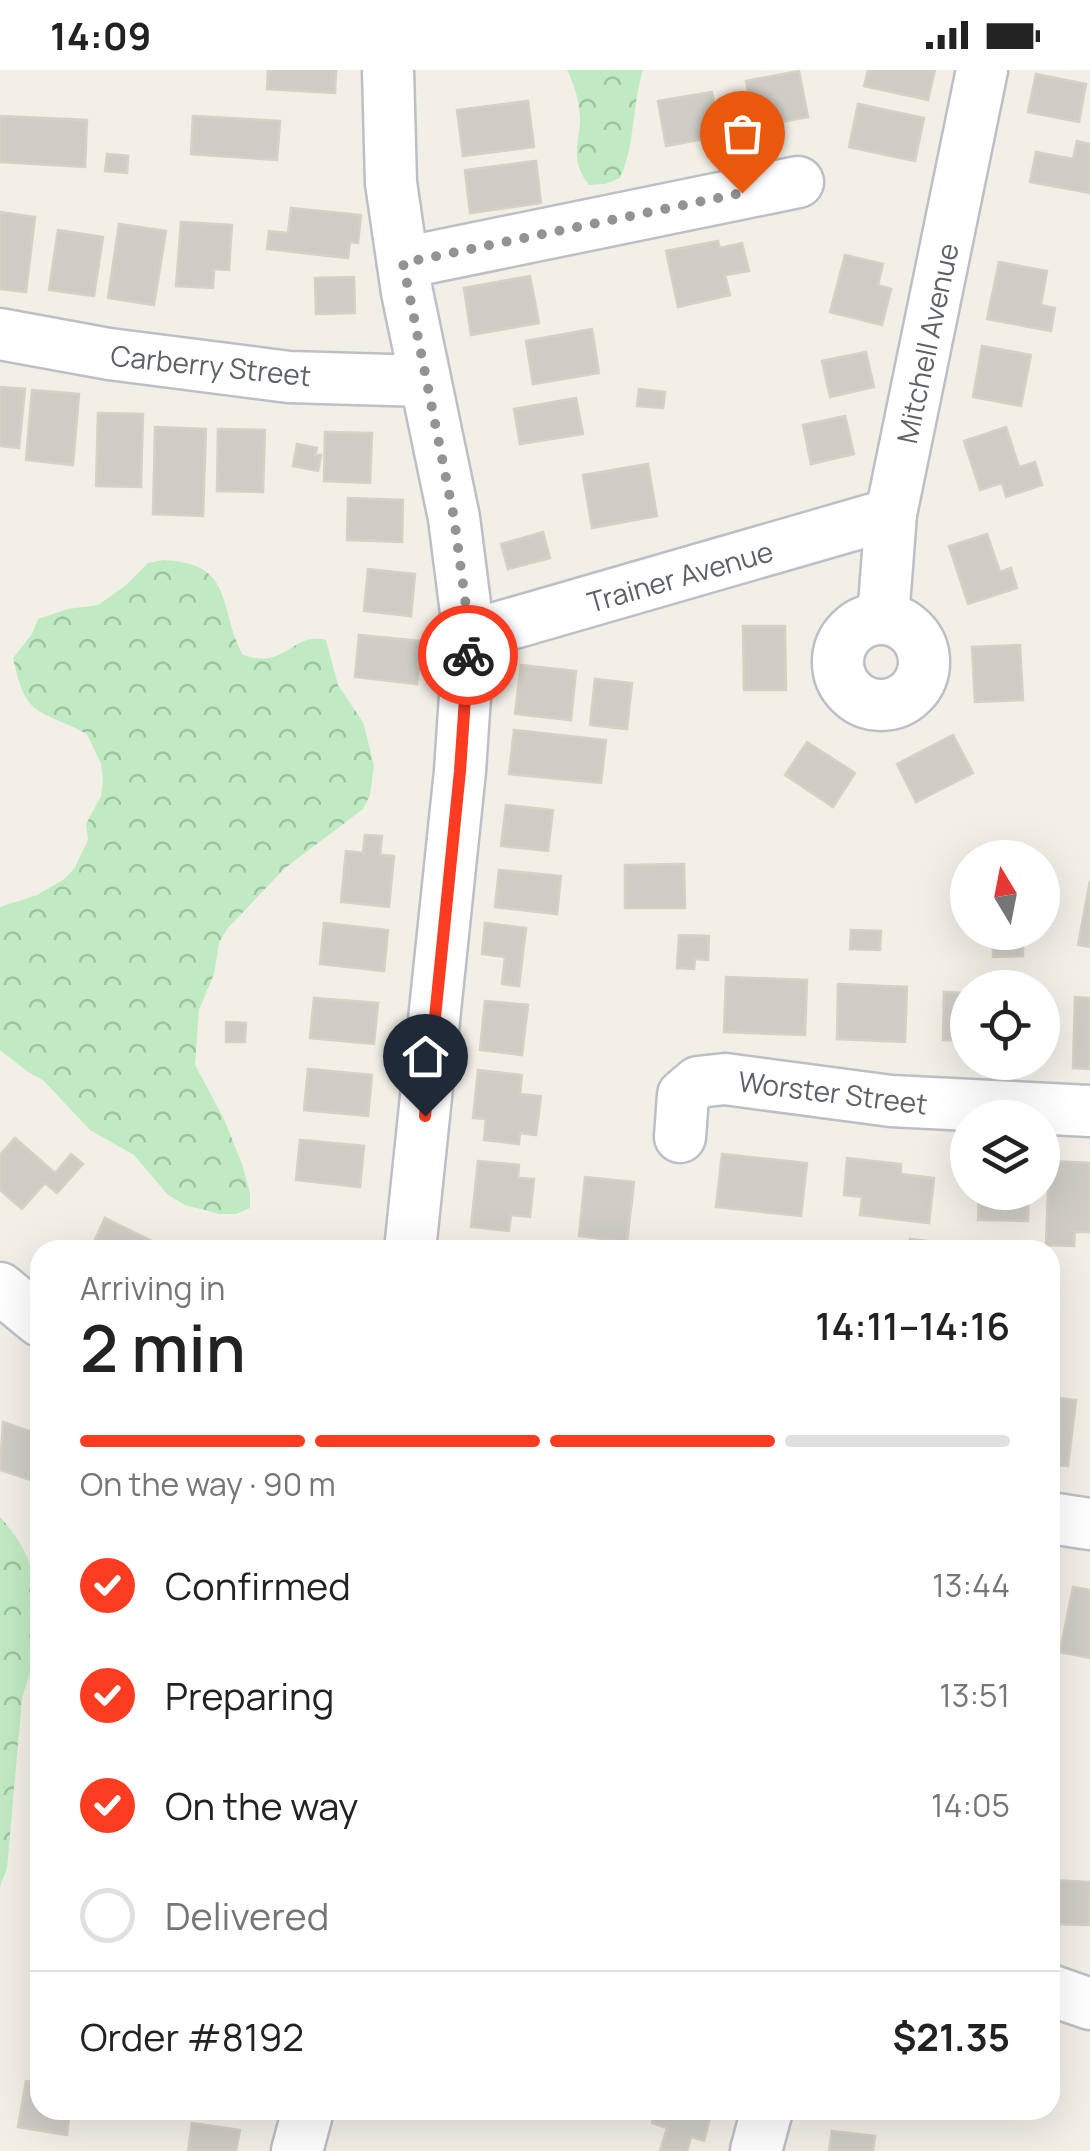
<!DOCTYPE html>
<meta charset="utf-8">
<style>
:root{--surface:#fff;--page:#f2f2f2;--text:#222;--muted:#767676;--line:#e0e0e0;--accent:#fc3c21}
body{margin:0;font-family:Manrope,sans-serif;background:var(--page);color:var(--text);height:100vh;display:flex;flex-direction:column;font-size:38px;white-space:nowrap}
*{box-sizing:border-box;margin:0}
p{font-size:32px;color:var(--muted)}
.icon{flex:none;width:55px;height:55px;fill:none;stroke:currentColor;stroke-width:2;stroke-linecap:round;stroke-linejoin:round}
.map{position:relative;flex:1;overflow:hidden}
.drawer{position:absolute;left:30px;top:1170px;width:1030px;height:880px;display:flex;flex-direction:column;background:var(--surface);border-radius:30px;box-shadow:0 10px 40px #0002}
.drawer>*{flex:none}
.needle{width:65px;rotate:350deg}
.tools{position:absolute;left:950px;top:770px;display:grid;gap:20px}
.tools a{display:grid;place-items:center;width:110px;height:110px;border-radius:50%;background:var(--surface);box-shadow:0 10px 40px #0002;font-size:50px}
.pin{position:absolute;display:grid;place-items:center;width:85px;height:85px;color:#fff;margin:-102px -42px;border-radius:50% 50% 50% 0;rotate:-45deg;box-shadow:0 0 10px #0007}
.pin .icon{rotate:45deg}
.courier{position:absolute;display:grid;place-items:center;width:100px;height:100px;margin:-50px;border:8px solid #fc3c21;border-radius:50%;background:#fff;color:#222;box-shadow:0 2px 12px #0007}
.headline em{font-style:normal;font-weight:600}
.headline div{display:flex;flex-direction:column-reverse}
.headline{display:flex;align-items:center;justify-content:space-between;height:170px;padding:0 50px}
h1{font-size:65px;font-weight:600;line-height:75px}
.bar{display:grid;grid-template-columns:repeat(4,1fr);gap:15px 10px;align-content:center;height:120px;padding:0 50px}
.bar i{height:12px;border-radius:8px;background:var(--line)}
.bar .current{background:var(--accent)}
.bar p{grid-column:span 4}
.line{display:flex;align-items:center;gap:25px;padding:0 50px;border-top:2px solid var(--line)}
.line div{flex:1}
ol{padding:0 50px;list-style:none}
li{display:flex;align-items:center;gap:30px;height:110px}
li p{margin-inline-start:auto}
li .icon{padding:10px;border-radius:50%;background:var(--accent);color:#fff;stroke-width:4}
li:last-child{color:var(--muted)}
li i{width:55px;height:55px;border:5px solid var(--line);border-radius:50%}
.status{display:flex;justify-content:space-between;align-items:center;height:70px;padding:0 50px;background:var(--surface);direction:ltr}
.status svg{height:28px;fill:currentColor}
.map>svg:first-child{display:block}
.forest{fill:url(#forest-crowns)}
.building{fill:#ceccc5;stroke:#d7d1c3;stroke-width:2.5}
.lines{fill:none;stroke-linecap:round;stroke-linejoin:round}
.minor-casing{stroke:#bdbfc6;stroke-width:55}
.minor{stroke:#fff;stroke-width:50}
.done{stroke:#919394;stroke-width:10;stroke-dasharray:0 18}
.route{stroke:#fc3c21;stroke-width:12}
.labels{text-anchor:middle;dominant-baseline:central;stroke-width:8;stroke-linejoin:round;paint-order:stroke}
.street-label{font-size:28px;fill:#5d6168;stroke:#fff}
</style>
<div class="status"><b>14:09</b><svg viewBox="0 0 49 12"><path d="M0 12V9h3v3zM5 12V6h3v6zM10 12V3h3v9zM15 12V0h3v12zM26 1h20v11H26zM47 4h2v5h-2z"/></svg></div>
<div class="map">
<svg width="1090" height="2081" viewBox="0 0 1090 2081">
<defs>
<pattern id="forest-crowns" width="20" height="18" patternUnits="userSpaceOnUse" patternTransform="scale(2.5)"><rect width="20" height="18" fill="#c0ebc2"/><path d="M2 6a3 3 0 1 1 6 0M12 15a3 3 0 1 1 6 0" fill="none" stroke="#9fc2a1"/></pattern>
</defs>
<rect width="100%" height="100%" fill="#f1efe6"/>
<!-- forest -->
<g class="forest">
<path d="M567,0H643C632,35 635,75 620,108L605,114L589,115C572,92 577,81 580,54C581,37 575,15 567,0Z"/>
<path d="M163,490C236,493 217,537 243,585C287,600 292,561 326,570L338,615L363,652L374,695L370,725L363,739L285,798L227,859L219,873L214,904L199,940L195,995L224,1049L242,1094L250,1123V1138L236,1144H219L185,1135L168,1125L134,1085L90,1060L43,1010L28,1002L0,980V837L37,825L63,810L74,799L88,770L86,754L101,726L103,710L101,694L87,664C39,638 26,650 13,588L32,564L38,549L68,539L98,535L125,516L148,493Z"/>
<path d="M0,1447C43,1494 40,1534 40,1593L29,1605L22,1629L7,1798L0,1817Z"/>
</g>
<!-- building -->
<g class="building">
<path d="M268,0H336L335,23L267,19Z"/>
<path d="M868,0H935L928,30L864,16Z"/>
<path d="M799,1L808,47L754,57L746,11Z"/>
<path d="M1036,4L1086,14L1079,52L1028,42Z"/>
<path d="M712,22L720,66L666,76L658,31Z"/>
<path d="M528,31L534,77L463,86L457,40Z"/>
<path d="M858,34L924,48L915,91L849,77Z"/>
<path d="M0,46L87,50L85,97L0,92Z"/>
<path d="M193,46L280,51L277,90L191,84Z"/>
<path d="M1077,71L1090,74V123L1030,112L1036,82L1073,89Z"/>
<path d="M107,84L128,86L127,103L105,101Z"/>
<path d="M536,91L541,133L470,143L465,100Z"/>
<path d="M291,138L361,145L358,173L350,172L348,188L267,179L269,161L288,163Z"/>
<path d="M0,142L35,147L26,222L0,219Z"/>
<path d="M181,152L232,155L229,200L214,199L213,218L176,216Z"/>
<path d="M119,154L166,161L154,235L108,228Z"/>
<path d="M58,160L103,167L94,226L49,220Z"/>
<path d="M718,171L720,178L742,173L749,201L725,205L730,225L678,237L666,181Z"/>
<path d="M845,185L883,194L878,215L891,219L882,255L830,242Z"/>
<path d="M999,192L1047,201L1041,235L1055,238L1051,261L987,249Z"/>
<path d="M530,206L539,253L471,265L464,218Z"/>
<path d="M354,207L355,243L316,244L315,208Z"/>
<path d="M592,259L599,303L533,314L526,271Z"/>
<path d="M982,276L1031,285L1021,336L973,327Z"/>
<path d="M866,282L874,317L830,327L822,291Z"/>
<path d="M0,317L25,319L19,378L0,376Z"/>
<path d="M639,319L665,322L663,338L637,336Z"/>
<path d="M32,320L79,324L73,395L26,390Z"/>
<path d="M576,328L583,364L520,374L514,339Z"/>
<path d="M98,343L143,344L141,417L96,416Z"/>
<path d="M845,346L854,384L811,394L803,355Z"/>
<path d="M155,357L206,359L203,446L153,444Z"/>
<path d="M1006,357L1019,397L1035,392L1042,415L1006,427L1002,413L980,420L964,371Z"/>
<path d="M218,359L265,360L263,422L217,421Z"/>
<path d="M325,362L372,363L370,413L324,411Z"/>
<path d="M297,374L317,378L315,385H321L318,401L293,396Z"/>
<path d="M648,394L657,446L592,458L583,405Z"/>
<path d="M348,428L403,430L402,472L347,470Z"/>
<path d="M543,462L550,488L508,499L501,474Z"/>
<path d="M987,464L1000,502L1011,498L1017,518L968,534L949,476Z"/>
<path d="M368,499L415,504L411,546L364,541Z"/>
<path d="M743,556H785L786,620H744Z"/>
<path d="M359,565L422,571L417,614L355,607Z"/>
<path d="M1020,575L1023,630L975,632L972,577Z"/>
<path d="M521,595L576,601L571,650L515,644Z"/>
<path d="M595,609L632,613L627,659L590,655Z"/>
<path d="M514,660L606,670L601,713L509,704Z"/>
<path d="M953,665L973,703L916,732L897,694Z"/>
<path d="M807,672L855,703L833,737L785,705Z"/>
<path d="M506,735L553,740L548,781L501,776Z"/>
<path d="M365,765L382,766L380,785L394,786L389,837L341,832L346,781L363,783Z"/>
<path d="M684,794L685,838H625V795Z"/>
<path d="M499,800L561,806L557,844L495,837Z"/>
<path d="M1090,811V877L1078,875Z"/>
<path d="M324,853L388,860L384,901L320,894Z"/>
<path d="M485,853L526,858L519,916L502,914L505,887L482,884Z"/>
<path d="M851,860L881,861L880,880L850,879Z"/>
<path d="M679,865L709,866L708,890L695,889L694,899L677,898Z"/>
<path d="M1023,868V886L993,887V869Z"/>
<path d="M726,907L807,910L805,965L724,962Z"/>
<path d="M838,914L907,917L905,972L837,969Z"/>
<path d="M944,922L968,923V971L943,970Z"/>
<path d="M1075,927L1090,928V999L1073,998Z"/>
<path d="M314,928L378,933L374,974L310,968Z"/>
<path d="M485,931L528,935L522,985L480,980Z"/>
<path d="M226,952L246,953L245,972H226Z"/>
<path d="M308,999L372,1005L368,1046L304,1040Z"/>
<path d="M478,1000L522,1005L520,1024L541,1026L536,1065L520,1063L519,1074L484,1070L486,1049L473,1048Z"/>
<path d="M15,1068L55,1103L71,1084L83,1094L57,1123L45,1113L22,1139L0,1120V1085Z"/>
<path d="M300,1070L364,1076L360,1117L296,1110Z"/>
<path d="M722,1084L807,1093L801,1146L716,1137Z"/>
<path d="M847,1088L901,1094V1104L934,1108L929,1153L860,1145L862,1127L844,1125Z"/>
<path d="M478,1091L519,1095L518,1108L534,1109L530,1147L511,1145L509,1161L471,1157Z"/>
<path d="M1049,1091L1090,1093V1162H1075L1074,1176L1046,1175Z"/>
<path d="M585,1107L634,1112L627,1172L579,1166Z"/>
<path d="M979,1122H1029L1028,1151L978,1150Z"/>
<path d="M105,1148L164,1177L163,1180H90Z"/>
<path d="M910,1169L953,1174L952,1180H908Z"/>
<path d="M1050,1327L1076,1330L1068,1396L1050,1395Z"/>
<path d="M3,1352L40,1365V1413L0,1400Z"/>
<path d="M1073,1517L1090,1520V1588L1060,1582Z"/>
<path d="M1050,1810L1090,1812L1089,1855L1050,1854Z"/>
<path d="M26,2011L40,2013V2040H70L67,2065L18,2057Z"/>
<path d="M656,2040H712L704,2071L691,2067L687,2081H660L667,2058L652,2053Z"/>
<path d="M192,2053L240,2060L236,2081H188Z"/>
<path d="M832,2061L875,2066L873,2081H829Z"/>
</g>
<g class="lines">
<defs>
<g id="minor">
<path d="M388,0L391,113L407,222L454,448L469,566L460,701L410,1180"/>
<path d="M403,193L798,112"/>
<path d="M0,264L109,284L289,307L424,311"/>
<path d="M883,548L891,444L982,0"/>
<circle cx="881" cy="592" r="43"/>
<path d="M469,566L891,444"/>
<path d="M680,1067L683,1025L698,1012L725,1009L891,1031L1090,1041"/>
<path d="M0,1218L40,1251"/>
<path d="M1050,1448L1090,1454"/>
<path d="M1050,1920L1090,1934"/>
<path d="M297,2081L308,2040"/>
<path d="M756,2081L767,2040"/>
</g>
</defs>
<!-- minor casing -->
<use href="#minor" class="minor-casing"/>
<!-- minor -->
<use href="#minor" class="minor"/>
</g>
<g class="lines">
<!-- done -->
<path class="done" d="M468,585L470,566L454,448L403,193L742,123"/>
<!-- route -->
<path class="route" d="M425,1046L460,701L468,585"/>
</g>
<g class="labels">
<!-- street labels -->
<g class="street-label">
<text transform="translate(927 273) rotate(-78)">Mitchell Avenue</text>
<text transform="translate(211 295) rotate(6)">Carberry Street</text>
<text transform="translate(680 506) rotate(-16)">Trainer Avenue</text>
<text transform="translate(833 1022) rotate(7)">Worster Street</text>
</g>
</g>
</svg>
<div class="tools">
<a><svg class="needle" viewBox="-14 -14 28 28"><path d="M0-13l5 13h-10z" fill="#e53935"/><path d="M0 13l5-13h-10z" fill="#767676"/></svg></a>
<a><svg class="icon" aria-label="locate" viewBox="0 0 24 24"><circle cx="12" cy="12" r="6"/><path d="M12 2v4M12 18v4M2 12h4M18 12h4"/></svg></a>
<a><svg class="icon" aria-label="layers" viewBox="0 0 24 24"><path d="M12 4l9 5-9 5-9-5zM3 14l9 5 9-5"/></svg></a>
</div>
<div class="pin" style="left:742px;top:123px;background:#ea580c"><svg class="icon" aria-label="bag" viewBox="0 0 24 24"><path d="M5 8h14l-1 12H6zM9 8a3 3 0 0 1 6 0"/></svg></div>
<div class="pin" style="left:425px;top:1046px;background:#1f2937"><svg class="icon" aria-label="home" viewBox="0 0 24 24"><path d="M3 11l9-7 9 7M6 9v11h12V9"/></svg></div>
<div class="courier" style="left:468px;top:585px"><svg class="icon" aria-label="bike" viewBox="0 0 24 24"><circle cx="6" cy="16" r="4"/><circle cx="18" cy="16" r="4"/><path d="M6 16l4-8h5l3 8M10 8l3 8H6M13 5h3"/></svg></div>
<section class="drawer">
<div class="headline"><div><h1>2 min</h1><p>Arriving in</p></div><em>14:11–14:16</em></div>
<div class="bar"><i class="current"></i><i class="current"></i><i class="current"></i><i></i><p>On the way · 90 m</p></div>
<ol>
<li><svg class="icon" aria-label="check" viewBox="0 0 24 24"><path d="M5 12l5 5 9-10"/></svg>Confirmed<p>13:44</p></li>
<li><svg class="icon" aria-label="check" viewBox="0 0 24 24"><path d="M5 12l5 5 9-10"/></svg>Preparing<p>13:51</p></li>
<li><svg class="icon" aria-label="check" viewBox="0 0 24 24"><path d="M5 12l5 5 9-10"/></svg>On the way<p>14:05</p></li>
<li><i></i>Delivered</li>
</ol>
<div class="line" style="height:130px"><div>Order #8192</div><b>$21.35</b></div>
</section>
</div>
